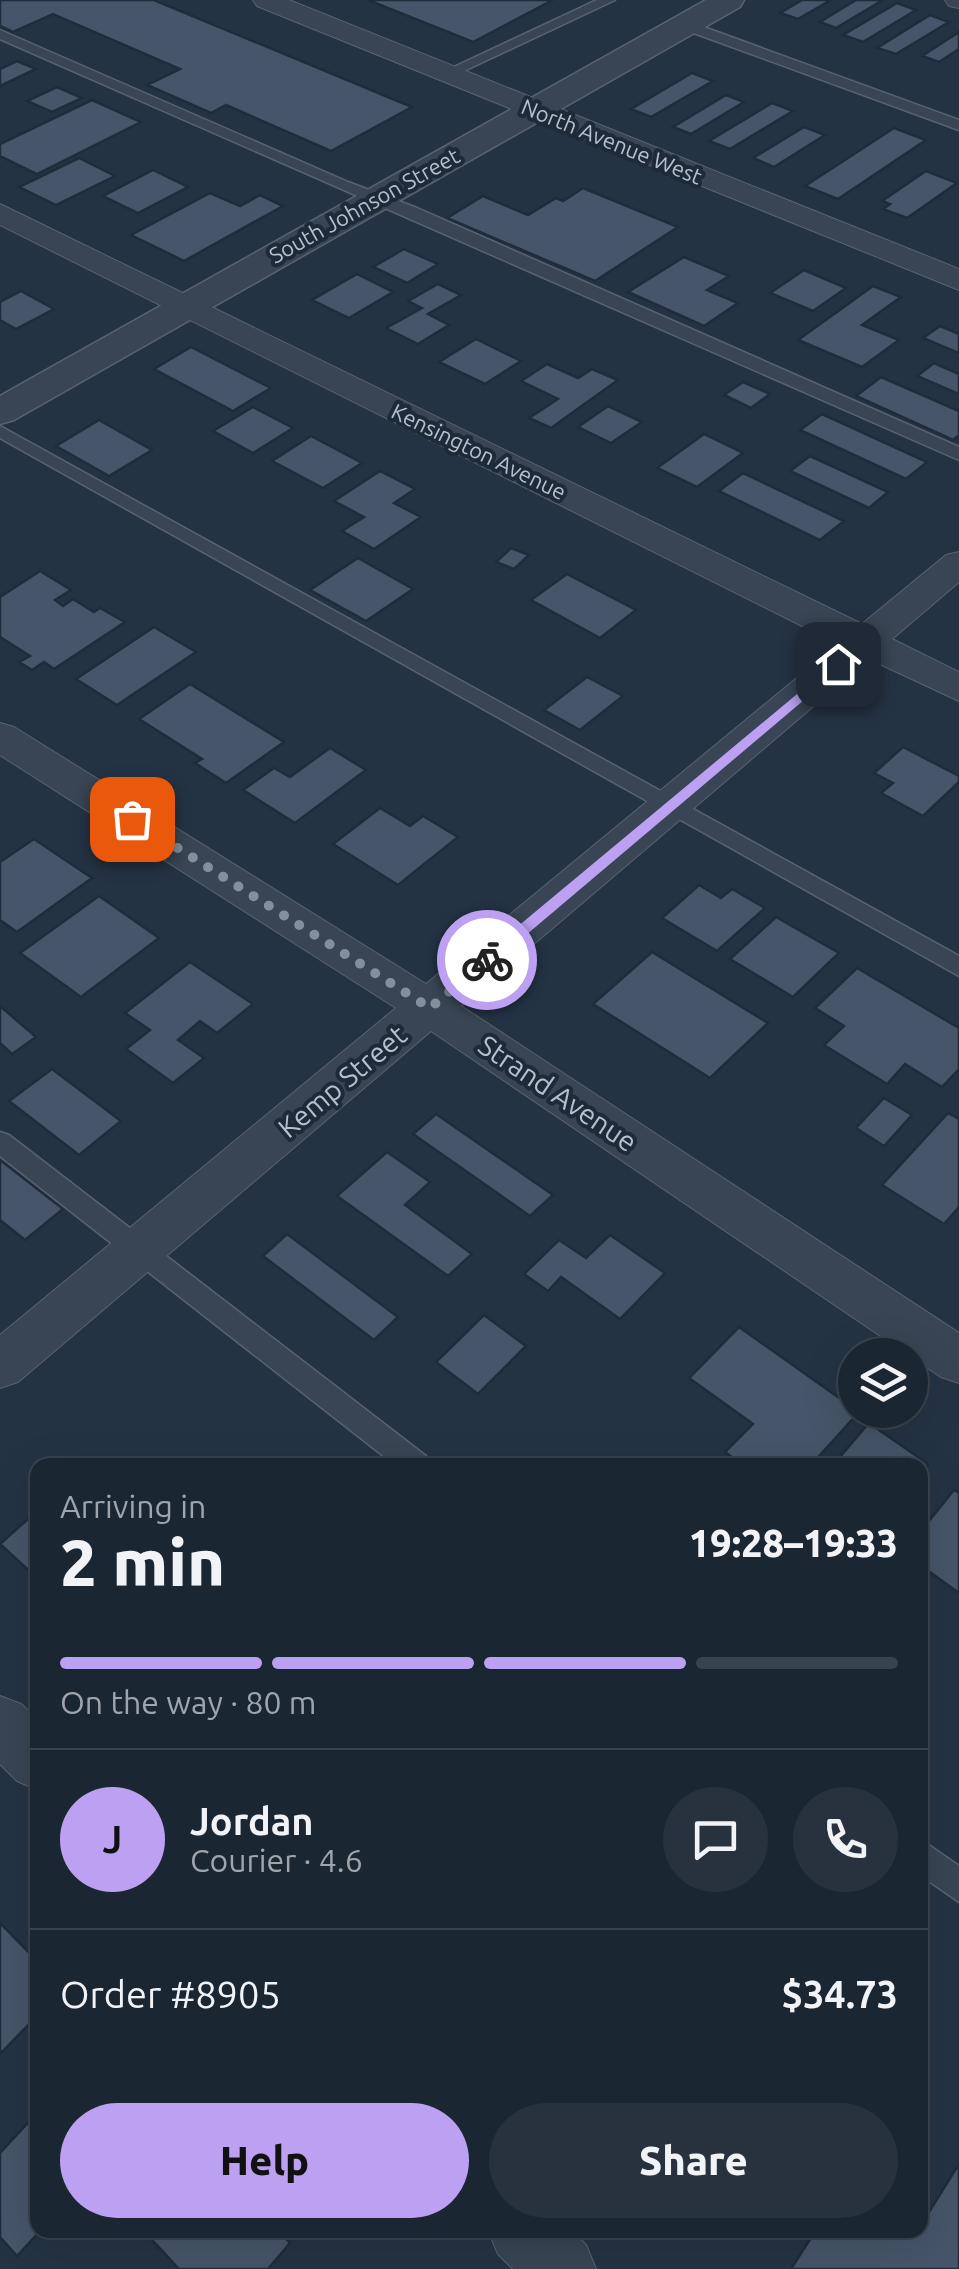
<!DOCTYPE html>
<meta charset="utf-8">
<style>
:root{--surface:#1b2633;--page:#28323f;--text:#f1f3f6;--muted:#a0a5ac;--line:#39434e;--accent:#bca0f2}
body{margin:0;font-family:Ubuntu,sans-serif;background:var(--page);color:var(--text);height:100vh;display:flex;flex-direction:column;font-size:38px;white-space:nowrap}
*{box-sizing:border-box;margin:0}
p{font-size:32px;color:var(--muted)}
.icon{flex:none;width:55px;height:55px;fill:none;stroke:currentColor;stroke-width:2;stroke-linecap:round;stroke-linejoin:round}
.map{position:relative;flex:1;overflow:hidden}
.panel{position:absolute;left:30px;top:1458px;width:898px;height:780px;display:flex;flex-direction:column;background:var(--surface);border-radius:20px;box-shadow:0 10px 40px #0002,0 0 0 2px var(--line)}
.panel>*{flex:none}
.buttons{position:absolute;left:838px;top:1338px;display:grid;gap:20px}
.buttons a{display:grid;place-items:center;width:90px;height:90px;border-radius:50%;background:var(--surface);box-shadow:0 10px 40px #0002,0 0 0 2px var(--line);font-size:50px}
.pin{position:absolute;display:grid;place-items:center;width:85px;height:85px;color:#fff;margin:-42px;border-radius:20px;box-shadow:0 5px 15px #0006}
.courier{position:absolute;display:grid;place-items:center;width:100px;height:100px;margin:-50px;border:8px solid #bca0f2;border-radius:50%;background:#fff;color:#222;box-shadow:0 2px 12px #0007}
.summary em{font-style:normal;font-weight:800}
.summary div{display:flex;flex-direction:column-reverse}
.summary{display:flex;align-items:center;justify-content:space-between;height:170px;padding:0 30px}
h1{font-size:65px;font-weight:800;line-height:75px}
.bar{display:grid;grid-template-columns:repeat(4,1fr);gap:15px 10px;align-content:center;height:120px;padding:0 30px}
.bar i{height:12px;border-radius:8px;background:var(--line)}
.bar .current{background:var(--accent)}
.bar p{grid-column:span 4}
.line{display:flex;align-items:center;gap:25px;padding:0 30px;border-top:2px solid var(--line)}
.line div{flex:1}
.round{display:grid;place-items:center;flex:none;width:105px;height:105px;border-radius:52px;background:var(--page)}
.cta{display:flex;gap:20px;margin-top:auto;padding:20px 30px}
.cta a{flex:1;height:115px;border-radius:60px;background:var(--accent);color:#111;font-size:40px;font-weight:800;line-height:115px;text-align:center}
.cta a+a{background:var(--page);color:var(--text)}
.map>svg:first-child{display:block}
.building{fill:#465569;stroke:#1f2c3b;stroke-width:2.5}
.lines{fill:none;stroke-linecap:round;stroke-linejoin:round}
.service-casing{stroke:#576371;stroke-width:3}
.minor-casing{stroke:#576371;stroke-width:2}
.tertiary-casing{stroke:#576371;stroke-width:3}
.service{fill:#394554;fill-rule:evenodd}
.minor{fill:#394554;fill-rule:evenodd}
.tertiary{fill:#394554;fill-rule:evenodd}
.route{fill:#bca0f2}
.done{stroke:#838f9d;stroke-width:10;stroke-dasharray:0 18}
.labels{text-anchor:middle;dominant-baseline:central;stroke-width:8;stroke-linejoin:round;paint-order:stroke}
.far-street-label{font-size:22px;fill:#b6c0cd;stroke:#1d2a39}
.street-label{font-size:28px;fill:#b6c0cd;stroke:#1d2a39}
</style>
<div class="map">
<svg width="959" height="2269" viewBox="0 0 959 2269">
<rect width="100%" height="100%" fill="#243344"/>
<!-- building -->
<g class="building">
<path d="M0,0H154L412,107L331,151L226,105L211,113L147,85L180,69L53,14L13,32L0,26Z"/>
<path d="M368,0H553L473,42Z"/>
<path d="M802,0H831L798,19L780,13Z"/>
<path d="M856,0H883L836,28L820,22Z"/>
<path d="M897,3L916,10L863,42L843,35Z"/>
<path d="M930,15L949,22L896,54L877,48Z"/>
<path d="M959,32V49L939,62L922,56Z"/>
<path d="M17,61L36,69L0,86V69Z"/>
<path d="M692,73L713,81L651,117L631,109Z"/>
<path d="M57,87L82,98L52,112L27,101Z"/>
<path d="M726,95L744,102L691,134L673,127Z"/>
<path d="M92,100L141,122L37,174L0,156V144Z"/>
<path d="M772,103L793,111L730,149L709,141Z"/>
<path d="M804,127L825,135L774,167L753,158Z"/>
<path d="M894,128L926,140L838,199L805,186Z"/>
<path d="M79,158L115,176L56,205L19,187Z"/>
<path d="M153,170L188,187L138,213L103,196Z"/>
<path d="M926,171L957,183L907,218L883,209L890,204L882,201Z"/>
<path d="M583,188L678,227L595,281L447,218L483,196L528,215L556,198L563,201Z"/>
<path d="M210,193L240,206L260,195L283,206L184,261L131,235Z"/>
<path d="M404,249L438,264L407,283L373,267Z"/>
<path d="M684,257L729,276L707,290L738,303L704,326L628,292Z"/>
<path d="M804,270L846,288L813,311L770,293Z"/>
<path d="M357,274L393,292L349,318L312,300Z"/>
<path d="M438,284L461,295L428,314L449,325L418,344L386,328L422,308L408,301Z"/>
<path d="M873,286L901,297L862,325L899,340L862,367L798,340Z"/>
<path d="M21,291L54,309L16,329L0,320V302Z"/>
<path d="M940,326L959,334V353L923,338Z"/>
<path d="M476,339L521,361L485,384L439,362Z"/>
<path d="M191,347L271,388L233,411L154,369Z"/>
<path d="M934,363L959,374V394L917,376Z"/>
<path d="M547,364L578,378L592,369L618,380L551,428L529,418L558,399L521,381Z"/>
<path d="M881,377L959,411V435L953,440L856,396Z"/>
<path d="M743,382L770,394L751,408L724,395Z"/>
<path d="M608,406L642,422L611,443L578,427Z"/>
<path d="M253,407L293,428L253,453L213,431Z"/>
<path d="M822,414L927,462L906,479L800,430Z"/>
<path d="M99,420L152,450L109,476L56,446Z"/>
<path d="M704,434L743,453L697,487L657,468Z"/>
<path d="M311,436L362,463L323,488L272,461Z"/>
<path d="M810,456L888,492L869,508L790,471Z"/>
<path d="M380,471L415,489L394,503L421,517L374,549L342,531L364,517L334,501Z"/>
<path d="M743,473L844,521L820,540L719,491Z"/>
<path d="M511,548L529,555L514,569L496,562Z"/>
<path d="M358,558L413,589L366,621L310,590Z"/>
<path d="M40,571L71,590L55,600L63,606L73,599L94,612L100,608L125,622L54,669L44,662L32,670L19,662L30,656L0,637V597Z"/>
<path d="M567,574L636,610L600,638L531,600Z"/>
<path d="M154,627L196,652L117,705L76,679Z"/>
<path d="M587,677L623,696L580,730L544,710Z"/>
<path d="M190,684L284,742L226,783L195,763L202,759L139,719Z"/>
<path d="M903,747L959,776V782L923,816L881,793L893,783L874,773Z"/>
<path d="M330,748L366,770L295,823L243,790L274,768L290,777Z"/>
<path d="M380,808L410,826L423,816L458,837L398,885L333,844Z"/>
<path d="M34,839L92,878L17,932L0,920V862Z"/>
<path d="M699,885L721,898L732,889L765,908L717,951L662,918Z"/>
<path d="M99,896L159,938L81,997L20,953Z"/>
<path d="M776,917L839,953L793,997L730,959Z"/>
<path d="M652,952L768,1023L710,1078L593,1004Z"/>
<path d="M190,962L253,1004L217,1033L200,1021L178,1040L204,1058L173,1083L126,1049L150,1030L125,1013Z"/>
<path d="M857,968L959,1028V1069L942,1087L905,1064L887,1084L824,1045L844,1026L815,1008Z"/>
<path d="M0,1006L36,1037L12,1054L0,1043Z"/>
<path d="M52,1069L121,1121L79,1155L9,1101Z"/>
<path d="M884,1098L912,1115L884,1146L856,1128Z"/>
<path d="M948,1113L959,1119V1207L944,1224L882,1185Z"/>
<path d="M436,1114L553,1195L530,1216L413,1134Z"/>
<path d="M387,1152L430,1182L405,1205L472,1254L448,1276L337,1196Z"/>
<path d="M0,1160L63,1209L25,1240L0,1220Z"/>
<path d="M287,1234L398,1317L374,1340L263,1256Z"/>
<path d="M610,1235L665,1273L620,1319L561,1277L548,1291L524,1274L559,1240L586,1258Z"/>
<path d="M484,1315L526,1346L478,1394L436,1362Z"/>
<path d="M739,1327L859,1412L811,1465H743L725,1452L753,1424L689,1378Z"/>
<path d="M869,1423L928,1464L920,1474V1465H833Z"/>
<path d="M954,1490L959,1493V1593L920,1565V1532Z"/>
<path d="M38,1510V1579L0,1544Z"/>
<path d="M0,1923L38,1962V2015L0,2054Z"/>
<path d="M38,2112V2230H41L17,2256L0,2237V2153Z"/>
<path d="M959,2164V2269H791L816,2230H907L914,2236Z"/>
<path d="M143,2230H278L290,2243L268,2269H179Z"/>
</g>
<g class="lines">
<defs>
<g id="service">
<path d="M597,0H615L451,77L439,74Z"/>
<path d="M680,22H690L959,120V130L680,28Z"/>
<path d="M0,30L348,182L417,208L959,447V460L0,39Z"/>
<path d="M0,426L959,956V976L0,438Z"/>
<path d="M0,1132L9,1135L426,1456L430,1465H395L0,1156Z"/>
<path d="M920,1839L959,1866V1902L920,1875Z"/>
</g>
<g id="minor">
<path d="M253,0H289L959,269V290L257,6Z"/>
<path d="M945,0H959V8L949,6Z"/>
<path d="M0,204L862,624L946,555L959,552V582L892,639L959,672V701L869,659L461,1006L959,1333V1383L941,1377L431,1031L18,1382L0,1388V1335L396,1008L0,755V723L14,727L426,984L838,644L0,225Z"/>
<path d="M0,1696L21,1704L38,1720V1790L17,1781L0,1764Z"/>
<path d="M488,2230H571L586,2245L596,2269H513L498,2254Z"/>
</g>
<path id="tertiary" d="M706,0H744L740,7L14,420L0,424V396Z"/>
</defs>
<!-- service casing -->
<use href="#service" class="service-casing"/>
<!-- minor casing -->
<use href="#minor" class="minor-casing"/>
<!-- tertiary casing -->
<use href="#tertiary" class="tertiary-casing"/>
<!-- service -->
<use href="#service" class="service"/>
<!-- minor -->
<use href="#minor" class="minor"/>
<!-- tertiary -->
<use href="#tertiary" class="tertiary"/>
</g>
<!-- route -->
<path class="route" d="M838,660L843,661V667L493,963H482V956Z"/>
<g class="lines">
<!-- done -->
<path class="done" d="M132,819L430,1008L487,960"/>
</g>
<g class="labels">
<!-- far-street labels -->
<g class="far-street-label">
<text transform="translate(612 141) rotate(22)">North Avenue West</text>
<text transform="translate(364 205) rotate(-29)">South Johnson Street</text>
<text transform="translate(479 451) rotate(26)">Kensington Avenue</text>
</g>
<!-- street labels -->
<g class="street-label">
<text transform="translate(342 1081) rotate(-40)">Kemp Street</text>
<text transform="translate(558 1093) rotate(34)">Strand Avenue</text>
</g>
</g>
</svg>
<div class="buttons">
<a><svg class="icon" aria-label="layers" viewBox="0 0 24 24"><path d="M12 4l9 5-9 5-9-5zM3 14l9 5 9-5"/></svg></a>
</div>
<div class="pin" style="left:132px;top:819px;background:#ea580c"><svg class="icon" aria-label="bag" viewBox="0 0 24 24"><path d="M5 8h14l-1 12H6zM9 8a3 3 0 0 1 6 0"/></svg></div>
<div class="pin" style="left:838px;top:664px;background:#1f2937"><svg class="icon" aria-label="home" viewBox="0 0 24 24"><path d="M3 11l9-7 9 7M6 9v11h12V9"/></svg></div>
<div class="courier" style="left:487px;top:960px"><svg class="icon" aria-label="bike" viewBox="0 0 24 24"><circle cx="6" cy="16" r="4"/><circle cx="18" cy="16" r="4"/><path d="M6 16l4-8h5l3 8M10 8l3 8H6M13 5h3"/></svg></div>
<section class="panel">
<div class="summary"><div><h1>2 min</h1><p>Arriving in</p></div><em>19:28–19:33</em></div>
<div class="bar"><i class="current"></i><i class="current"></i><i class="current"></i><i></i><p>On the way · 80 m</p></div>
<div class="line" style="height:180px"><b class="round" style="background:var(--accent);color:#111">J</b><div><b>Jordan</b><p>Courier · 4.6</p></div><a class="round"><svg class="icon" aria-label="chat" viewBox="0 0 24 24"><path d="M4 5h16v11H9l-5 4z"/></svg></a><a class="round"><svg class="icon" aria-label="phone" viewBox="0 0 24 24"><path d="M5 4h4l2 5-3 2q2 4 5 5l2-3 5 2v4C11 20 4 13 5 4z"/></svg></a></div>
<div class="line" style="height:130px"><div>Order #8905</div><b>$34.73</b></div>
<div class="cta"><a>Help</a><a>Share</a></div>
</section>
</div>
